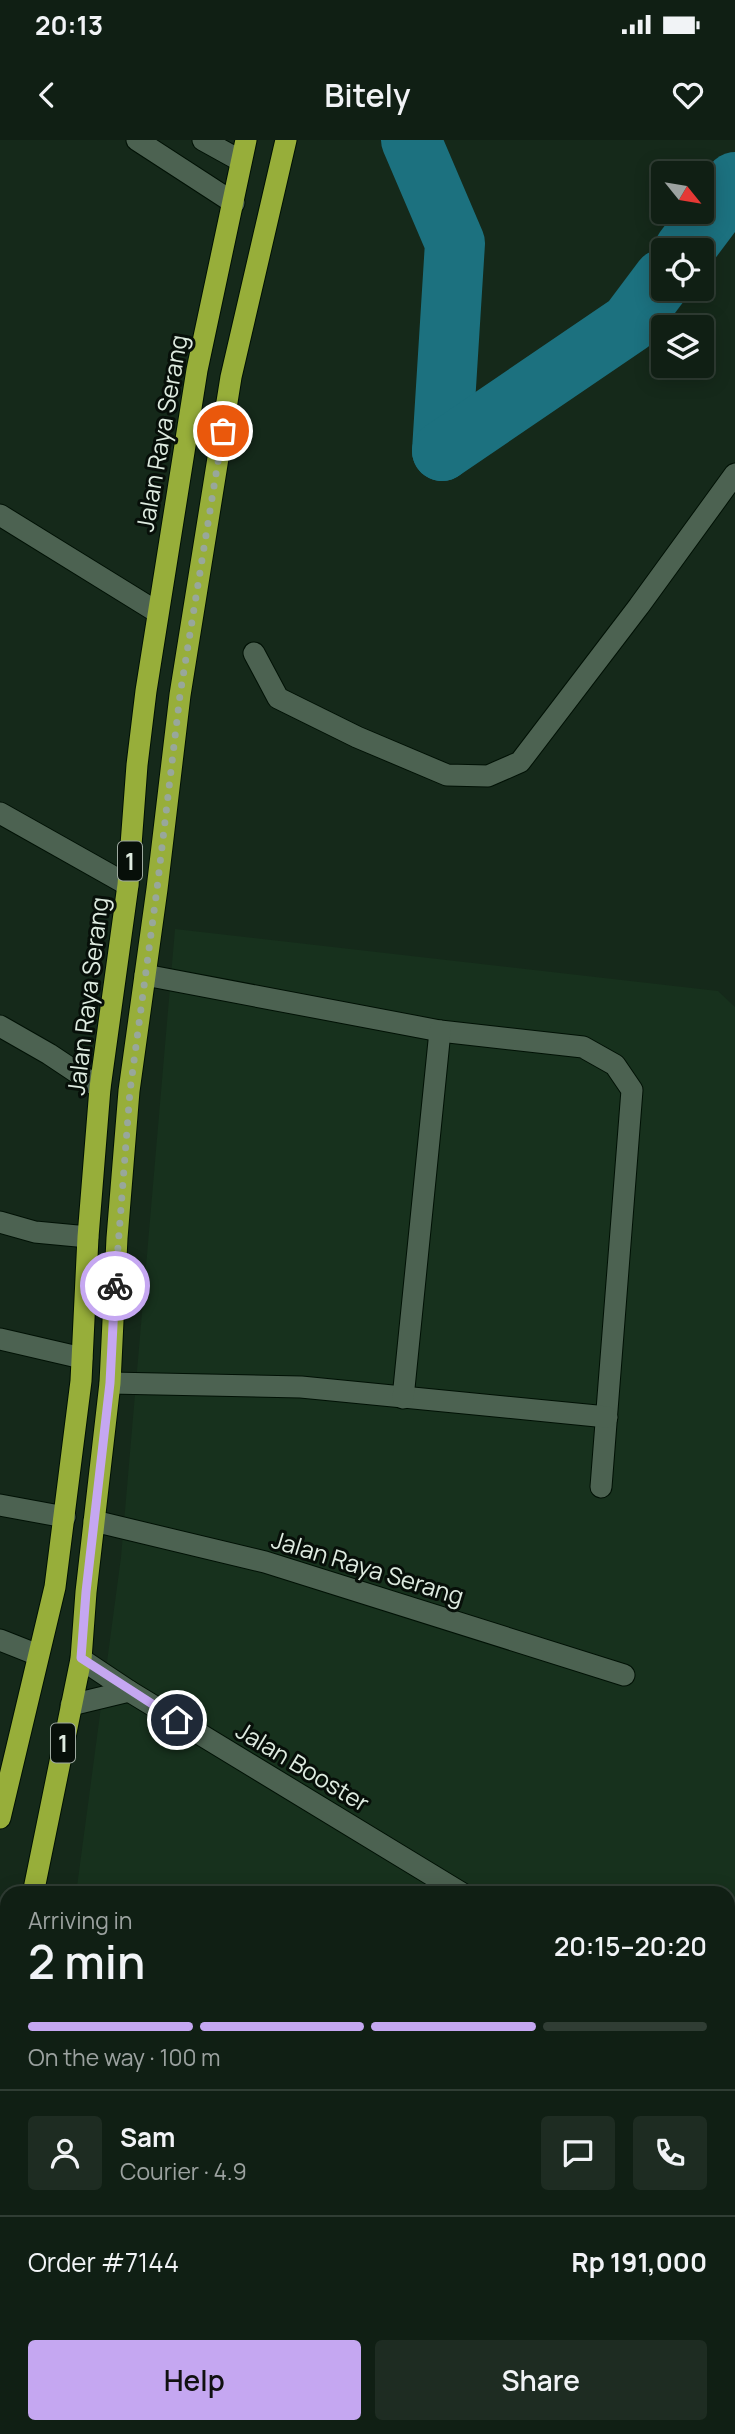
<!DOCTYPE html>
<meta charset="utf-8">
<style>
:root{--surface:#101f14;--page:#1e2c22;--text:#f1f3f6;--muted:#9ca2a0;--line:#303d34;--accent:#c5a7f1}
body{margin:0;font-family:Manrope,sans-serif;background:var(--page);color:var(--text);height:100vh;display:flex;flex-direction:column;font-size:26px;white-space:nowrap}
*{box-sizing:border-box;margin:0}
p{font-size:23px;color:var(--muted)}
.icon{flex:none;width:38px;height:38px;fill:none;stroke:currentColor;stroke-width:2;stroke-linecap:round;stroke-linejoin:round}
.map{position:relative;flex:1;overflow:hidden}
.side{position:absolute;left:0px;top:1746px;width:735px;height:548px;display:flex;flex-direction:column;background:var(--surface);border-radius:21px 21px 0 0;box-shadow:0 4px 18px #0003,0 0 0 2px var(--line)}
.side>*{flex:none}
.needle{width:46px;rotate:120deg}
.buttons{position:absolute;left:651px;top:21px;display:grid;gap:14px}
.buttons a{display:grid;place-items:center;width:63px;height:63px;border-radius:7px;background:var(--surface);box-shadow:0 4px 18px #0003,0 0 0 2px var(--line);font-size:35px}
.pin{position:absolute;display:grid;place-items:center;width:60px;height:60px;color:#fff;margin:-30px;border:4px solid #fff;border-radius:50%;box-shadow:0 2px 7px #0007}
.courier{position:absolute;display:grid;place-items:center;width:70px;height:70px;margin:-35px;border:5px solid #c5a7f1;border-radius:50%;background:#fff;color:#222;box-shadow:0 2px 9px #0007}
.headline em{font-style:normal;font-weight:600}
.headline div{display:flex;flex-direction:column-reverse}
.headline{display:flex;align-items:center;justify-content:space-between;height:119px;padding:0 28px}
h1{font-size:46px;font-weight:600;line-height:52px}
.bar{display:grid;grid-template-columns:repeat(4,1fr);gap:10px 7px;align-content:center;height:84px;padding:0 28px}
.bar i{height:9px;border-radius:5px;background:var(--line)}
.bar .current{background:var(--accent)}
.bar p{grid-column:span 4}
.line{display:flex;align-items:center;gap:18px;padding:0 28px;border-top:2px solid var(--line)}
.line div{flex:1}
.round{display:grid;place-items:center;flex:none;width:74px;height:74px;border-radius:7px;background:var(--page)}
.primary-button{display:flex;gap:14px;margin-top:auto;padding:14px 28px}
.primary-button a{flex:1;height:80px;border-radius:7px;background:var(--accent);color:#111;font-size:28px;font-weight:600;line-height:80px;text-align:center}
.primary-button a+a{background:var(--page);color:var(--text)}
.status{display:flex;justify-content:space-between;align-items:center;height:49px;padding:0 35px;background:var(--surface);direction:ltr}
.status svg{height:19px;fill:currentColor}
header{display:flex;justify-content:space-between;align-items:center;height:91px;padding:0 28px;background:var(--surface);font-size:32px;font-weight:600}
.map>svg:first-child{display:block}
.built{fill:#17311d}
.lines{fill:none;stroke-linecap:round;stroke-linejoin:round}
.river{stroke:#1c717f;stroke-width:60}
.building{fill:#164f46;stroke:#5b7b75;stroke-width:2}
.minor-casing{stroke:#011105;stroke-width:23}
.highway-casing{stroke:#011105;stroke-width:23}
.path{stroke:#758578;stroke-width:4.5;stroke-dasharray:3.5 3.5;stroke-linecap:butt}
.minor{stroke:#4c6251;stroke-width:21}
.highway{stroke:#97ae3a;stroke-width:21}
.done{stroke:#98a79b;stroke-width:7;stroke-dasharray:0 12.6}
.route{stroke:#c5a7f1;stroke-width:9}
.labels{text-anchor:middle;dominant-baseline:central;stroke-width:6;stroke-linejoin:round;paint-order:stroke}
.shield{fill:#070f09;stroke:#9ea9a0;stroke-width:2}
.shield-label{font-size:23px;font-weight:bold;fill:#deebe0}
.street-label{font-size:24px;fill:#deebe0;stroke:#070f09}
</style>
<div class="status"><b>20:13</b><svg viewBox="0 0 49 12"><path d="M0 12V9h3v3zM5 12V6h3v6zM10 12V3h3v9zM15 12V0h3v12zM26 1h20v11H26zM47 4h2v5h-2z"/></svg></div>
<header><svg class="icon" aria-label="back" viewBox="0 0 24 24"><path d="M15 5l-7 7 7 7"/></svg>Bitely<svg class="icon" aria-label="heart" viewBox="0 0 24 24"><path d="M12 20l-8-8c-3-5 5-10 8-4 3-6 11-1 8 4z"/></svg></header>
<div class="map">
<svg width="735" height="2294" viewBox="0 0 735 2294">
<rect width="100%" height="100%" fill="#15291a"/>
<!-- built -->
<path class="built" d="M175,789L718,851L735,867V2011L728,2019V1754H76L121,1417Z"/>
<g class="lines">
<!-- river -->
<g class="river">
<path d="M411,0L455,103L442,311"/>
<path d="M684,110L735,42"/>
<path d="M442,311L630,183L663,139"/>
</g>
</g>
<!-- building -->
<path class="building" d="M0,2283L7,2287L23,2291L21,2294H0Z"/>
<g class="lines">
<defs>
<g id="minor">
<path d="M137,0L234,63"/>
<path d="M203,0L241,21"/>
<path d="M0,375L157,472"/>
<path d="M254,513L278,558L357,597L447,635L488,636L520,622L639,466L735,334"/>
<path d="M0,673L128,745"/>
<path d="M145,835L440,891L583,907L615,925L632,950L601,1347"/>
<path d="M0,886L49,914L100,948"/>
<path d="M0,1082L35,1092L88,1097"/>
<path d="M0,1199L82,1218"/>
<path d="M110,1243L301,1247L607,1277"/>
<path d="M403,1258L440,891"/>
<path d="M0,1365L65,1377"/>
<path d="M94,1381L265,1422L624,1535"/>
<path d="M0,1500L38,1515"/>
<path d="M81,1519L129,1551L463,1754"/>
<path d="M71,1565L129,1551"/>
<path d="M728,1915L735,1919"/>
<path d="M0,2242L7,2245"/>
</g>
<g id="highway">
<path d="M0,1678L55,1447L81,1241L88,1097L100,948L128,745L137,625L146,551L197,230L246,0"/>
<path d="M33,1754L81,1519L86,1452L110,1243L117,1098L129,951L157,749L180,555L231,237L286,0"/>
<path d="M0,1925L7,1888"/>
</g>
</defs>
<!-- minor casing -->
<use href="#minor" class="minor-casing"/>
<!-- highway casing -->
<use href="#highway" class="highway-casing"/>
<!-- path -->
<g class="path">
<path d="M728,1976L735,1968"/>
<path d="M452,2294L458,2287"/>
</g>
<!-- minor -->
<use href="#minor" class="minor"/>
<!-- highway -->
<use href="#highway" class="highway"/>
</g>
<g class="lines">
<!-- done -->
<path class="done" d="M115,1146L130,951L157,749L180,555L223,291"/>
<!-- route -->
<path class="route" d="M115,1146L110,1243L86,1452L81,1518L177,1580"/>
</g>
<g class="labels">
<!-- shield labels -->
<g class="shield">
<rect x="118" y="701.5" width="24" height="39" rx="5"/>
<rect x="51" y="1583.5" width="24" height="39" rx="5"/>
</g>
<g class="shield-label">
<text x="130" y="721">1</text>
<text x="63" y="1603">1</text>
</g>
<!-- street labels -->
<g class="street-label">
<text transform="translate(161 293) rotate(-80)">Jalan Raya Serang</text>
<text transform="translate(87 856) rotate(-83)">Jalan Raya Serang</text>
<text transform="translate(368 1427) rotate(17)">Jalan Raya Serang</text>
<text transform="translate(303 1626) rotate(31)">Jalan Booster</text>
</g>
</g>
</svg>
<div class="buttons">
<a><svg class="needle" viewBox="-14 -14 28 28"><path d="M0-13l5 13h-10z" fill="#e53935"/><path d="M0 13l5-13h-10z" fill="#9ca2a0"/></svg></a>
<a><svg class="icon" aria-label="locate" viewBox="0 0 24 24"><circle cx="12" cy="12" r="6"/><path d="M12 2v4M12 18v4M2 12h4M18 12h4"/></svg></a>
<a><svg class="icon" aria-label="layers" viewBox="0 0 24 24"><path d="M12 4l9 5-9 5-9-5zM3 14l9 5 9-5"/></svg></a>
</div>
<div class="pin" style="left:223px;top:291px;background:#ea580c"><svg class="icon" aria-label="bag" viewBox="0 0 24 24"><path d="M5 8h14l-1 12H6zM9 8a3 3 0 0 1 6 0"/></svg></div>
<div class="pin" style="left:177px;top:1580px;background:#1f2937"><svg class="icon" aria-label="home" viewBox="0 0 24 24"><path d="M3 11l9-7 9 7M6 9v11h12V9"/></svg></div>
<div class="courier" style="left:115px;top:1146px"><svg class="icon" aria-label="bike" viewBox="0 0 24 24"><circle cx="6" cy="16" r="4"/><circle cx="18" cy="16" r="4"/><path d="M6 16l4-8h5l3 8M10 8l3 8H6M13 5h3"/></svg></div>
<section class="side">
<div class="headline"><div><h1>2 min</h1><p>Arriving in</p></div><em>20:15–20:20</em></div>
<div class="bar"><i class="current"></i><i class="current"></i><i class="current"></i><i></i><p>On the way · 100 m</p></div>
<div class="line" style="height:126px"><a class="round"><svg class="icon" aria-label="person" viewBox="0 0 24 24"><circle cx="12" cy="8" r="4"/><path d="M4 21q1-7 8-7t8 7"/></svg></a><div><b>Sam</b><p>Courier · 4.9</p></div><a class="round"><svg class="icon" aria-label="chat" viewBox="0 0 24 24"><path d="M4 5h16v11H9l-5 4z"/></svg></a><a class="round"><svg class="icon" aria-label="phone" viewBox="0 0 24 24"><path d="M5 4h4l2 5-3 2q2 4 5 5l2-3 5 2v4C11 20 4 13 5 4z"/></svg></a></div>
<div class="line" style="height:91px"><div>Order #7144</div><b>Rp 191,000</b></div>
<div class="primary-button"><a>Help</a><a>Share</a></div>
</section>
</div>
